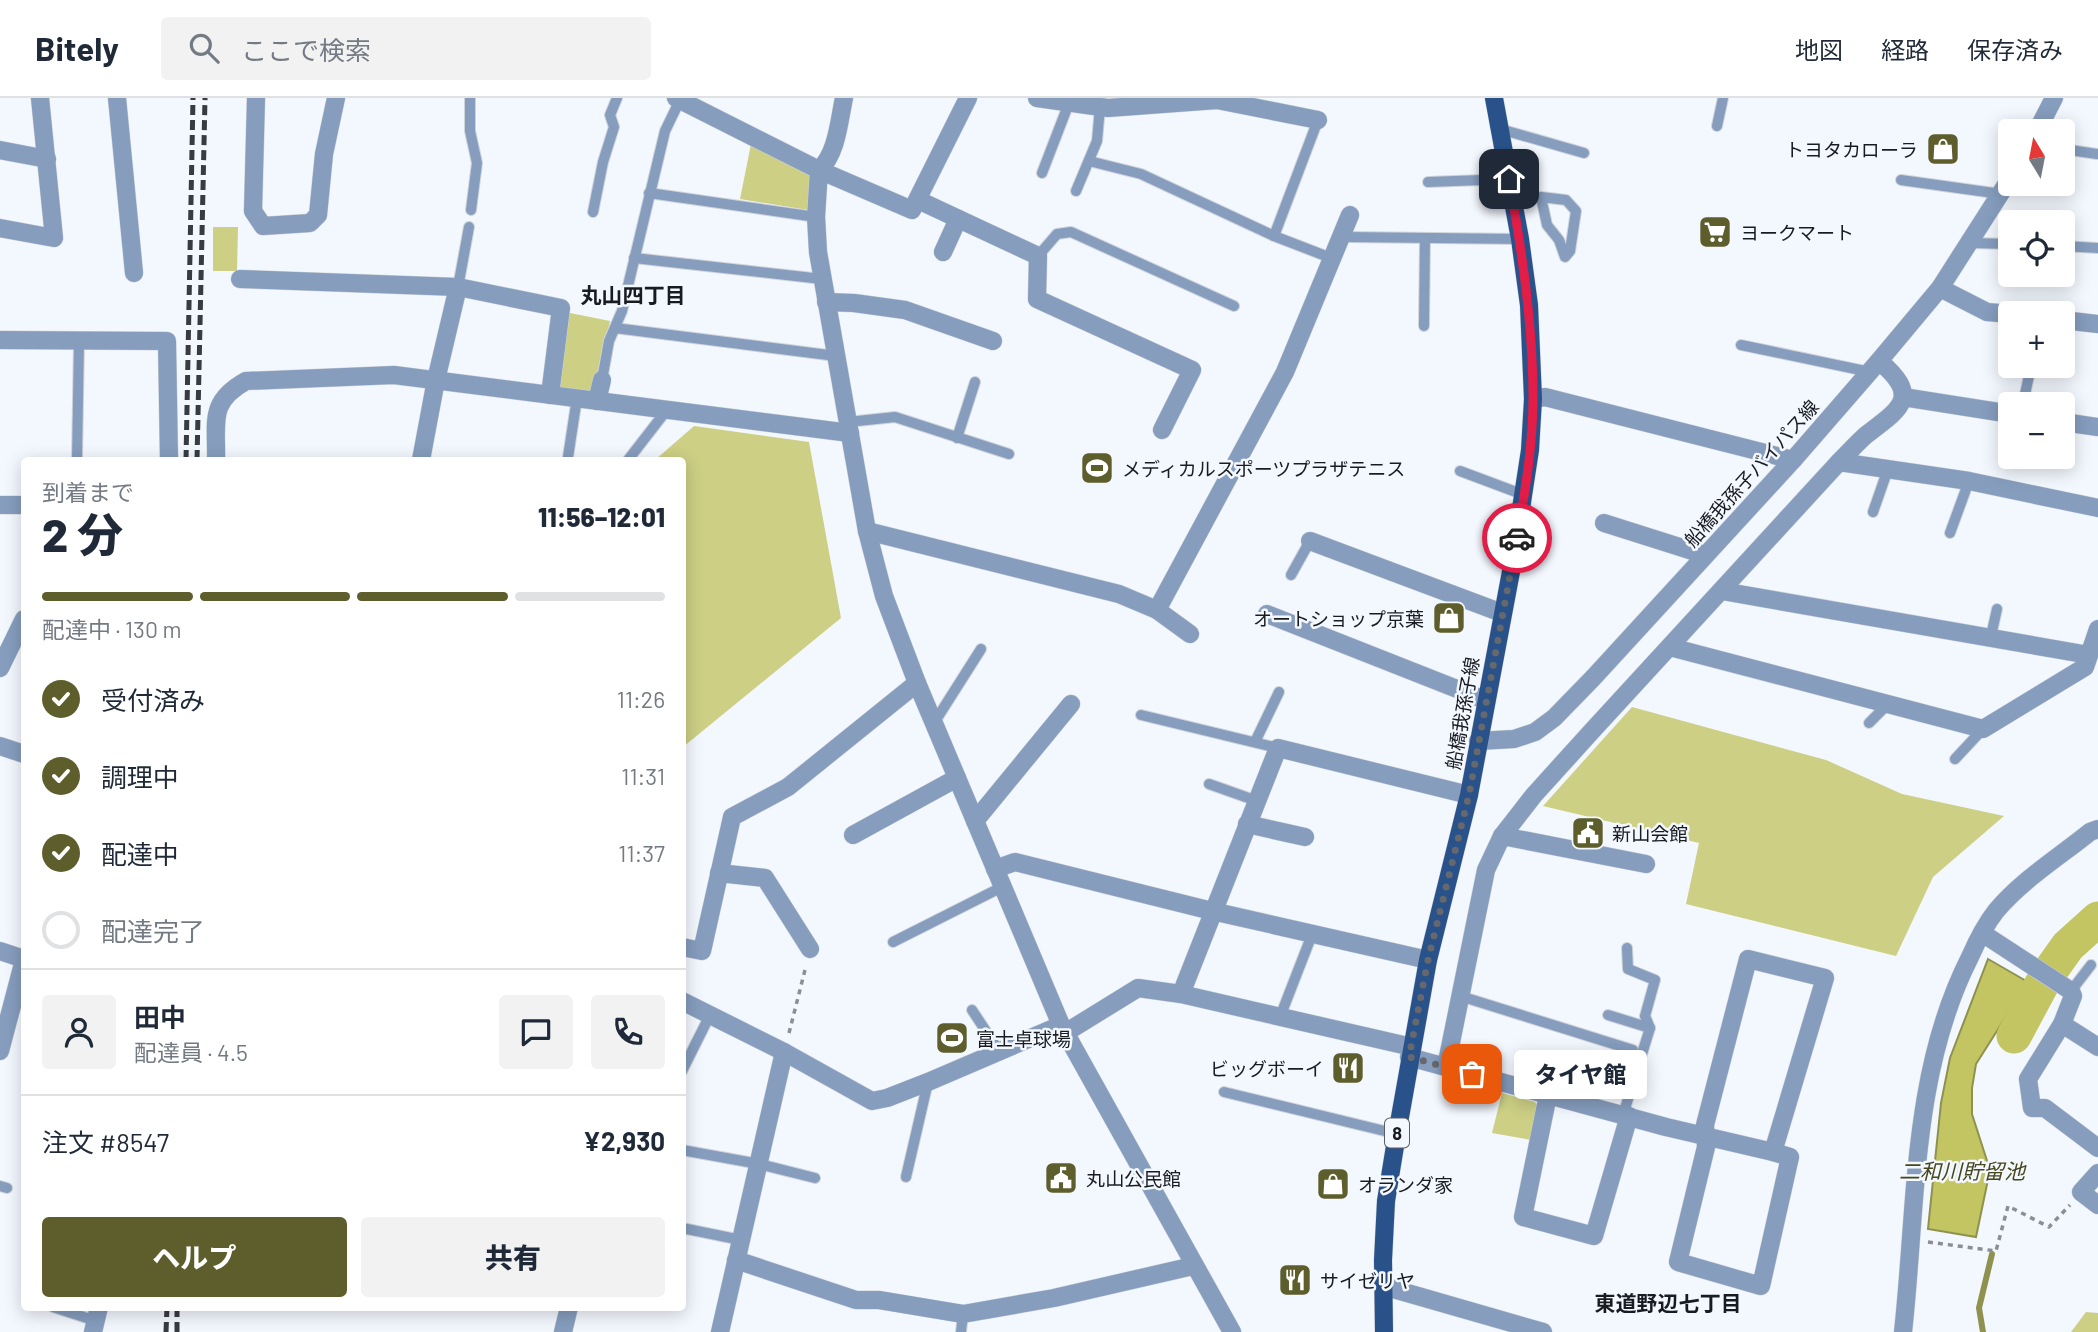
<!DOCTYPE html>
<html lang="ja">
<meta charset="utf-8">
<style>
:root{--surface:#fff;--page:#f2f2f3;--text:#1f2937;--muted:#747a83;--line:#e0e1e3;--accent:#5d5e2b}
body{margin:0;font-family:Barlow,"Noto Sans JP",sans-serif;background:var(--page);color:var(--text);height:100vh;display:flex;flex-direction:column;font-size:26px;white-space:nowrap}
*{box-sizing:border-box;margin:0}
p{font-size:23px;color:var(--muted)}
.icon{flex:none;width:38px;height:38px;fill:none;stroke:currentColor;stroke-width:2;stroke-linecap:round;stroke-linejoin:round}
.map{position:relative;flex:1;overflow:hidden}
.side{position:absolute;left:21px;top:359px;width:665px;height:854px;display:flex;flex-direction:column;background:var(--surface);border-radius:7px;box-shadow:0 4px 18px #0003}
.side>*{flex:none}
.needle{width:46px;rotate:350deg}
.buttons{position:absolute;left:1998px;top:21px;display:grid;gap:14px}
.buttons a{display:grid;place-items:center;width:77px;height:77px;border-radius:7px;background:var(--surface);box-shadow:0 4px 18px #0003;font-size:35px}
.pin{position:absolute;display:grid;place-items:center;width:60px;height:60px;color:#fff;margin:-30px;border-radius:14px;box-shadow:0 4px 10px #0006}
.courier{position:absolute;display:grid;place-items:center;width:70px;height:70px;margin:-35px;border:5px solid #e11d48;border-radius:50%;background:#fff;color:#222;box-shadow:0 2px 9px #0007}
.bubble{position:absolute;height:49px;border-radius:7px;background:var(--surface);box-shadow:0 4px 18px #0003;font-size:23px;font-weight:800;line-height:49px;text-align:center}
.overview em{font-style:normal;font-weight:800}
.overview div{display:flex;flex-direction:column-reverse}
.overview{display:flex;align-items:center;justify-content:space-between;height:119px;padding:0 21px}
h1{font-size:46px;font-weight:800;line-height:52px}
.bar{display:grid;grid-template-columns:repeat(4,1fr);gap:10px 7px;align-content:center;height:84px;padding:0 21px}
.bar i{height:9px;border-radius:5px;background:var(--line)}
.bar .active{background:var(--accent)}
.bar p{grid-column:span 4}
.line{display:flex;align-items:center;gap:18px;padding:0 21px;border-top:2px solid var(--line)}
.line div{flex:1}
.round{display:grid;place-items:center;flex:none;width:74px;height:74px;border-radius:7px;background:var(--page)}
ol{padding:0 21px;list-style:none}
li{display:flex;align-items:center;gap:21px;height:77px}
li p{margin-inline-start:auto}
li .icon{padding:7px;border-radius:50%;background:var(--accent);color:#fff;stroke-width:4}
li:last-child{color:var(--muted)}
li i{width:38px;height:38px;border:4px solid var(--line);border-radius:50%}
.button{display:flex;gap:14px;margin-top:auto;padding:14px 21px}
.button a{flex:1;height:80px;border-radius:7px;background:var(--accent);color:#fff;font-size:28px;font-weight:800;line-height:80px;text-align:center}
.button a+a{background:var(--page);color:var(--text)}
header{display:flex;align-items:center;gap:42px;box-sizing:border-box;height:98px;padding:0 35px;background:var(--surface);border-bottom:2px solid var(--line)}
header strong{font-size:33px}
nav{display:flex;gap:38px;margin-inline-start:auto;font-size:24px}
.search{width:490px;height:63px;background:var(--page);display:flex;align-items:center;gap:18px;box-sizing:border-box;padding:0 24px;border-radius:7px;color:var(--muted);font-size:26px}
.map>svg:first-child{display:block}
.green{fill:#cccf84}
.water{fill:#c2c562;stroke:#8f924e;stroke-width:2}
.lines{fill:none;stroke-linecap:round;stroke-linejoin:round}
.stream{stroke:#8f924e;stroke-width:6}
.river{stroke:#c2c562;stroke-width:35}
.service-casing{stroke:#d0d4da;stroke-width:12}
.minor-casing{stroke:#d0d4da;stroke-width:19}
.tertiary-casing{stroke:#d0d4da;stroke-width:19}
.primary-casing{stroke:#d0d4da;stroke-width:19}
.path{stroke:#8b8e94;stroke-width:3.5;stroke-dasharray:5 5;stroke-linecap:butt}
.service{stroke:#869dbe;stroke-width:10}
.minor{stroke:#869dbe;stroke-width:18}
.tertiary{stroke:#869dbe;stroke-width:18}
.primary{stroke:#2a528a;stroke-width:18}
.rail{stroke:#383b3f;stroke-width:5;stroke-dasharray:10 5;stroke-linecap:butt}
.done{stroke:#65686d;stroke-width:7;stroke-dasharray:0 12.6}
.route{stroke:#e11d48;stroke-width:9}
.labels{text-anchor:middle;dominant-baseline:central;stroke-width:5;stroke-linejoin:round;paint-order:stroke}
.shield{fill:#f3f7fe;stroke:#5a5d62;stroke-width:2}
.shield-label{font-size:18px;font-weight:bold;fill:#181b1f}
.poi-label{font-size:19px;fill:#181b1f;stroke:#f3f7fe;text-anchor:start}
.street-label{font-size:19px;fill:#181b1f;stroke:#f3f7fe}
.neighbourhood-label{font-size:21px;font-weight:bold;fill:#181b1f;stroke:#f3f7fe}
.water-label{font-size:21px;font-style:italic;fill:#46471e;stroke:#f3f7fe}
</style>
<header>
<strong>Bitely</strong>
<div class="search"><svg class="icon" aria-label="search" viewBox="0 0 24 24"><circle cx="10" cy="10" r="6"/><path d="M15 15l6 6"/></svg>ここで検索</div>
<nav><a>地図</a><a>経路</a><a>保存済み</a></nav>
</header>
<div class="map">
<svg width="2098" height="1234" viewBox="0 0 2098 1234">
<rect width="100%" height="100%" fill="#f3f7fe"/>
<!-- green -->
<g class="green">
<path d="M751,46L813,75L808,112L740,101Z"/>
<path d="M213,129H238L237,173H213Z"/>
<path d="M565,214L610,223L593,296L556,292Z"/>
<path d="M694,328L809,344L841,520L683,649L682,362H655Z"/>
<path d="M1632,609L1826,662L1902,696L2004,718L1933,779L1896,858L1686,806L1699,745L1543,708Z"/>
<path d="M1502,995L1535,1004L1540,1012L1531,1042L1492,1035Z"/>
<path d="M2086,1214L2098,1215V1234H2071Z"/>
</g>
<!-- water -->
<path class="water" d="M1988,861L2028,884L1976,966L1972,990V1016L1990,1072L1976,1139L1928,1131L1941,1005L1950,960Z"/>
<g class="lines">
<!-- stream -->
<path class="stream" d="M1983,1234L1979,1210L1992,1156"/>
<!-- river -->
<g class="river">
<path d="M2053,869L2068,848L2098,821"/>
<path d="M2014,938L2044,882"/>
</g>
<defs>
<g id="service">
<path d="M470,0V33L477,65L471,112"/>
<path d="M1717,28L1723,0"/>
<path d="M1500,31L1584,55"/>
<path d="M2063,51L2097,56"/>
<path d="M1089,63L1141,76L1274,138L1331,160"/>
<path d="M1042,75L1069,5"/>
<path d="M1901,82L2001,96"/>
<path d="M1428,84L1509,81"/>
<path d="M1076,93L1097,43L1100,9"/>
<path d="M649,95L816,119"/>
<path d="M1541,99L1566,102L1576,113L1570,153L1565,159L1559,142L1547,127Z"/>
<path d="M593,114L603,64L614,29L610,17L617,0"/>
<path d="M1274,138L1318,22"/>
<path d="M1346,139L1520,141"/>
<path d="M1970,145L2011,146"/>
<path d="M2063,148L2098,150"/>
<path d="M1038,158L1057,136L1071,134L1234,208"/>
<path d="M634,160L822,181"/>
<path d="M458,189L469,129"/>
<path d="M1424,228L1425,140"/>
<path d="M615,230L836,258"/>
<path d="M1741,247L1870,274"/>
<path d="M602,282L609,243L622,213L665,33L680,2"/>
<path d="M2023,306L2031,268"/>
<path d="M848,324L895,319L1009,356"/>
<path d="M957,340L975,284"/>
<path d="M568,359L577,300"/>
<path d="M77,362L79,242"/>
<path d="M628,362L666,313"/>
<path d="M1460,373L1524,397"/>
<path d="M1873,414L1888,371"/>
<path d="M1950,435L1969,383"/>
<path d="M1291,477L1310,443"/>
<path d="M1991,538L1997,511"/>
<path d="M1141,617L1278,650"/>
<path d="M934,625L981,551"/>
<path d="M1869,625L1887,607"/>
<path d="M1255,644L1279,594"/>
<path d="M1955,661L1983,631"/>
<path d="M1209,686L1257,703"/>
<path d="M893,844L1002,789"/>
<path d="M2071,893L2091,867"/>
<path d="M1460,898L1633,952"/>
<path d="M972,912L999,953"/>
<path d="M1608,917L1650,930"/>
<path d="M1280,919L1313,834"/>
<path d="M682,973L710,917"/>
<path d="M1224,994L1397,1036"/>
<path d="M1623,1017L1650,930L1645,918L1655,882L1628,871L1627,850"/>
<path d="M682,1052L759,1066L815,1080"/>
<path d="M906,1079L928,984"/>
<path d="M0,1088L7,1090"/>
<path d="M682,1130L741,1142"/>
<path d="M53,1209L96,1223"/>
<path d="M961,1234L963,1216"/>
</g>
<g id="minor">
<path d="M117,0L134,175"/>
<path d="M256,0L253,113L263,128L310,125L318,117L324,56L336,0"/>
<path d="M676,0L819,72L912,112L968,0"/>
<path d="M844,0C839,23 837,56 819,72L816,119L818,154L867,433L884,498L917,585L1061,927L1232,1234"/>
<path d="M1037,0L1108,10L1217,2L1318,22"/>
<path d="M0,52L47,61"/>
<path d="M918,102L1038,158L1037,201L1192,272L1162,332"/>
<path d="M0,130L54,140L40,0"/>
<path d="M943,154L958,121"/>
<path d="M240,181L458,189L561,210L550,297"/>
<path d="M1940,190L1987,214L2011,216"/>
<path d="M826,204L854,205L905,212L993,243"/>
<path d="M2063,222L2098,226"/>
<path d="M0,242L167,243L169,362"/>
<path d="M1903,299L2011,316"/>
<path d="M1533,301L1545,299L1793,362"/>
<path d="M597,303L602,282"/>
<path d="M2063,324L2098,329"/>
<path d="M216,362C217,324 208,304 246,283L394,277L850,335"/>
<path d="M421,362L436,282L458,189"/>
<path d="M1839,364L1969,383L2098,410"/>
<path d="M0,407H24"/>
<path d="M1604,425L1705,457"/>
<path d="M867,433L1119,496L1157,512L1190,536"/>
<path d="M1310,443L1502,515"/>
<path d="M1722,493L2089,557"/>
<path d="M1157,512L1285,274L1350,117"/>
<path d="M1267,516L1485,602"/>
<path d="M1670,549L1983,631L2085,569L2098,531"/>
<path d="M0,570L24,521"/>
<path d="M0,648L24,656"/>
<path d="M975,723L1071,606"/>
<path d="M1247,726L1305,739"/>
<path d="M853,737L957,680"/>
<path d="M1502,738L1646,766"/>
<path d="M995,771L1015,764L1212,813L1428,862"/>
<path d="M719,775L765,780L810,851"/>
<path d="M1982,835L2071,893L2073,898L2062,926L2028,981L2032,1010H2045L2098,1050"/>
<path d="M682,849L702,853L732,719L788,689L917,585"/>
<path d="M0,853L24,861"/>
<path d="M1748,861L1825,880L1773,1054L1790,1059L1761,1188L1678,1164L1706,1049L1705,1027Z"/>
<path d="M1181,896L1278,650L1469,697"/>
<path d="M682,903L784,954L872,1003L887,1000L928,984L1061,927"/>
<path d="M2062,926L2098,949"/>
<path d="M1065,935L1138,890L1181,896L1412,949"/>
<path d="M0,953L24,862"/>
<path d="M1409,959L1666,1029L1773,1054"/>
<path d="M1446,969L1486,772L1502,738L1534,697L1591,634L1839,364C1848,355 1857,345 1866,337C1900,311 1922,299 1879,263"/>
<path d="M1548,997L1523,1119L1594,1138L1629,1018"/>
<path d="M2098,1075L2081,1094L2098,1107"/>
<path d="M736,1162L856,1202H879L963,1216L1054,1200L1193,1168"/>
<path d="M1383,1188L1543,1234"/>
<path d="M93,1234L99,1209"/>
<path d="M563,1234L569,1209"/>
<path d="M720,1234L784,954"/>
<path d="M1903,1234C1917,1108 1911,975 1970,859C1977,843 1985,827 1996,813C2022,782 2059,759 2090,734L2098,731"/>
</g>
<g id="tertiary">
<path d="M2037,33L2054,0"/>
<path d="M1478,643L1514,641L1535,634L1554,620L1593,580L1793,362L1879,263L1940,190L2011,79"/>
</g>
<path id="primary" d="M1384,1234L1383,1162L1386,1103L1397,1036L1428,862L1469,697L1513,463L1530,352L1533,301L1529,207L1520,141L1494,0"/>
</defs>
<!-- service casing -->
<use href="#service" class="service-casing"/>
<!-- minor casing -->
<use href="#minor" class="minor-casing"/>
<!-- tertiary casing -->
<use href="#tertiary" class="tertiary-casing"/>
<!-- primary casing -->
<use href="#primary" class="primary-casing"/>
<!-- path -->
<g class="path">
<path d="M789,935L806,868"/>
<path d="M1928,1144L1996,1153L2008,1108L2049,1129L2070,1107"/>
</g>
<!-- service -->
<use href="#service" class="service"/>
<!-- minor -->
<use href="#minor" class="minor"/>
<!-- tertiary -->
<use href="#tertiary" class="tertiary"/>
<!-- primary -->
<use href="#primary" class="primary"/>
<!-- rail -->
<g class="rail">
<path d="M186,362L193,0"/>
<path d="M197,362L205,0"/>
<path d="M166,1234L167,1209"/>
<path d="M177,1234V1209"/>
</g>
</g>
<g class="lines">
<!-- done -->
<path class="done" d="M1472,976L1409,959L1428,862L1469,697L1517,440"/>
<!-- route -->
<path class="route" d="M1509,81C1522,154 1533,226 1533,300C1533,347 1525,394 1517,440"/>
</g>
<!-- icons -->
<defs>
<symbol id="shop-square" viewBox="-11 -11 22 22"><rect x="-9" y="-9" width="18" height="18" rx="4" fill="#5d5e2b" stroke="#f3f7fe"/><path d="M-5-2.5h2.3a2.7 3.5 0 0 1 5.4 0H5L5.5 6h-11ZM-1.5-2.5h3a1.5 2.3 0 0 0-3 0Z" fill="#fff"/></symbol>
<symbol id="supermarket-square" viewBox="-11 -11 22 22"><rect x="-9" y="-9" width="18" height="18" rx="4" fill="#5d5e2b" stroke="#f3f7fe"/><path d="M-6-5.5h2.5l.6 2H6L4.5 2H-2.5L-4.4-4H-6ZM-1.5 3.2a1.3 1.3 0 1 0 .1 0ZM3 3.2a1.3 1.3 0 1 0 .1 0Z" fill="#fff"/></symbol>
<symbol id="stadium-square" viewBox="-11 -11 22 22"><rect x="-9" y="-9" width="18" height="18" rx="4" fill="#5d5e2b" stroke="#f3f7fe"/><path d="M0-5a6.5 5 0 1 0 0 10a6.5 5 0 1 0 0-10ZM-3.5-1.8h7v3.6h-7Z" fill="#fff"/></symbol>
<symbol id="civic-square" viewBox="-11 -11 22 22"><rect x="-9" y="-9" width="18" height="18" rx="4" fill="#5d5e2b" stroke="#f3f7fe"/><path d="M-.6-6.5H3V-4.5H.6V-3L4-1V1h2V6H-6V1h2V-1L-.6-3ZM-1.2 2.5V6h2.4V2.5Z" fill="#fff"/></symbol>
<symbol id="restaurant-square" viewBox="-11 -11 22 22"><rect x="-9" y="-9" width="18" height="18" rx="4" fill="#5d5e2b" stroke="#f3f7fe"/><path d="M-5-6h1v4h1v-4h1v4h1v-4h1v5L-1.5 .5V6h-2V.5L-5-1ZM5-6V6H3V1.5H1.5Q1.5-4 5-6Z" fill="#fff"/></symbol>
</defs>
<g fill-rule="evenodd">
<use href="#shop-square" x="1924" y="32" width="38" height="38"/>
<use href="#supermarket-square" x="1696" y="115" width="38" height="38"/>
<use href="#stadium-square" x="1078" y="351" width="38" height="38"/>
<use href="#shop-square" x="1430" y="501" width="38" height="38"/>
<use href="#civic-square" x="1569" y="716" width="38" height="38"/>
<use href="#stadium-square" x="933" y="921" width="38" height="38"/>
<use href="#restaurant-square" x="1329" y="951" width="38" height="38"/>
<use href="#civic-square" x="1042" y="1061" width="38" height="38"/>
<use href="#shop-square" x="1314" y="1067" width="38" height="38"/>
<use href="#restaurant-square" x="1276" y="1163" width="38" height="38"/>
</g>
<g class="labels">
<!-- shield labels -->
<rect class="shield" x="1385" y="1020.5" width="24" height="29" rx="5"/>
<g class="shield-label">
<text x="1397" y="1035">8</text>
</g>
<!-- poi labels -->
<g class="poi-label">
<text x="1918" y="51" text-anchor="end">トヨタカローラ</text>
<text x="1740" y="134">ヨークマート</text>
<text x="1122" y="370">メディカルスポーツプラザテニス</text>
<text x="1424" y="520" text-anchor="end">オートショップ京葉</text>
<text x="1612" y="735">新山会館</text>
<text x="976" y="940">富士卓球場</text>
<text x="1324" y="970" text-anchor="end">ビッグボーイ</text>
<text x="1086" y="1080">丸山公民館</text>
<text x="1358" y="1086">オランダ家</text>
<text x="1320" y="1182">サイゼリヤ</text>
</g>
<!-- street labels -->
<g class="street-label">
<text transform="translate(1751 375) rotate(-48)">船橋我孫子バイパス線</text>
<text transform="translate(1462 615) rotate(-80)">船橋我孫子線</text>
</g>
<!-- neighbourhood labels -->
<g class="neighbourhood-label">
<text x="633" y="196">丸山四丁目</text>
<text x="1668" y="1204">東道野辺七丁目</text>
</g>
<!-- water labels -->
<g class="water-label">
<text x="1962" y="1072">二和川貯留池</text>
</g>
</g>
</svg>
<div class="buttons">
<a><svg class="needle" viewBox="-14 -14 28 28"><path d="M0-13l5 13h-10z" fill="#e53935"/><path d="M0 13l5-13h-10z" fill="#747a83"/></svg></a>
<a><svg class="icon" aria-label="locate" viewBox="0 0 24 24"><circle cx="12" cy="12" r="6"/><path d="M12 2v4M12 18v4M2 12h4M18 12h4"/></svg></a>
<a>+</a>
<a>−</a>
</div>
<div class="pin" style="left:1472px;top:976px;background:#ea580c"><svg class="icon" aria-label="bag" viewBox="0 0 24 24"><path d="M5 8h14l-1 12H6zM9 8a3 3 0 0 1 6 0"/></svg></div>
<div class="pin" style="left:1509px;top:81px;background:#1f2937"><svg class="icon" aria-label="home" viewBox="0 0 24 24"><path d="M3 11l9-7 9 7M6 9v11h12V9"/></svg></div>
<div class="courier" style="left:1517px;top:440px"><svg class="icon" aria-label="car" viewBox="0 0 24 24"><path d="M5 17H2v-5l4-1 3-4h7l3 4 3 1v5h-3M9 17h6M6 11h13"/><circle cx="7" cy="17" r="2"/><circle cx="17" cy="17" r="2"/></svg></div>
<div class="bubble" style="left:1514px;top:952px;width:133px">タイヤ館</div>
<section class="side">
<div class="overview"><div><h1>2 分</h1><p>到着まで</p></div><em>11:56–12:01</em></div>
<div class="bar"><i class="active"></i><i class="active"></i><i class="active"></i><i></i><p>配達中 · 130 m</p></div>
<ol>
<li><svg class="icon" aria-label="check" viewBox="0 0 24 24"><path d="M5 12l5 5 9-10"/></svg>受付済み<p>11:26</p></li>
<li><svg class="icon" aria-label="check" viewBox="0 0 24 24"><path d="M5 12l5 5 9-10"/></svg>調理中<p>11:31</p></li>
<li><svg class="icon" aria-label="check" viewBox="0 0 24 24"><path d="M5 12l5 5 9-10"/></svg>配達中<p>11:37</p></li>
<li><i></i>配達完了</li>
</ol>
<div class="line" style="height:126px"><a class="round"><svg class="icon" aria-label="person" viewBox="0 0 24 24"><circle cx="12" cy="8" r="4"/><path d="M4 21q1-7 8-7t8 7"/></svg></a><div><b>田中</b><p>配達員 · 4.5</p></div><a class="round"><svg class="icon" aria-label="chat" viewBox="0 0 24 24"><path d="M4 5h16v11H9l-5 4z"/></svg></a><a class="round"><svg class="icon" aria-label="phone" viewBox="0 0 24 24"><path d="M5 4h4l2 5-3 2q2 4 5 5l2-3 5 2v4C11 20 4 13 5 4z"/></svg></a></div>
<div class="line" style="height:91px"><div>注文 #8547</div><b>¥2,930</b></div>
<div class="button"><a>ヘルプ</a><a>共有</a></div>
</section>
</div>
